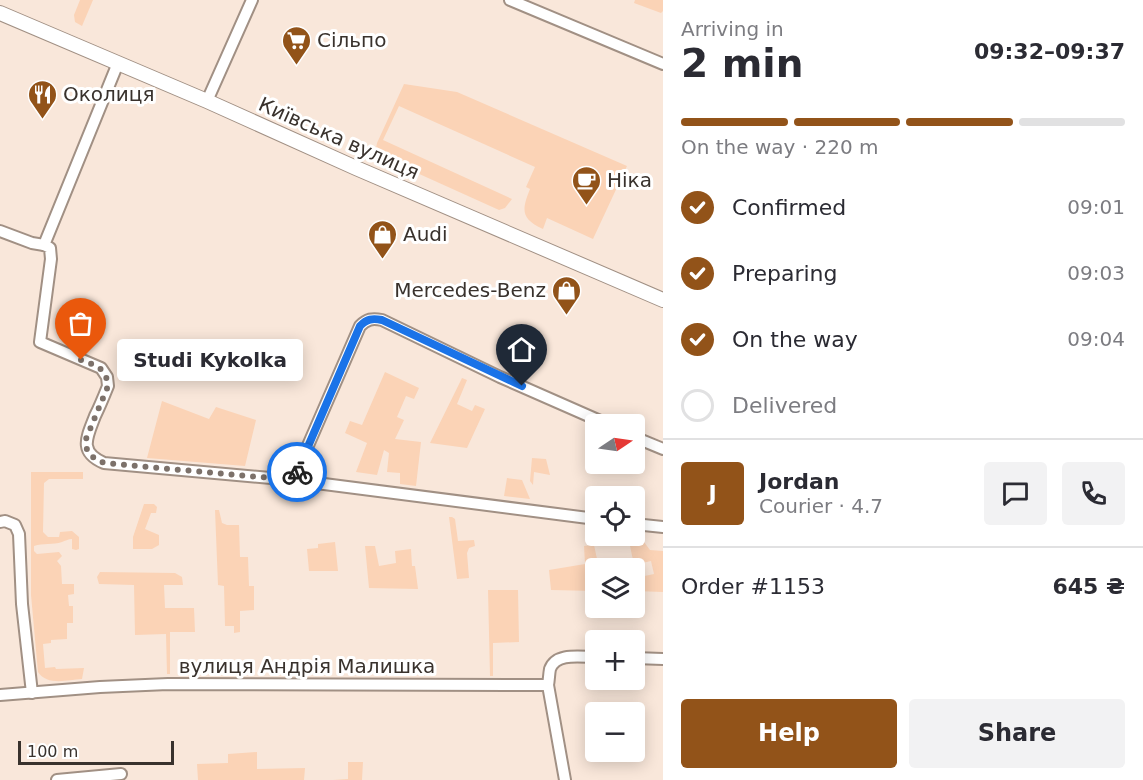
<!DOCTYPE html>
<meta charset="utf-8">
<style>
:root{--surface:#fff;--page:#f2f2f3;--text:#2b2b33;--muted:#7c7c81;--line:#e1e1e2;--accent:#925319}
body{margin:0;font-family:"DejaVu Sans",sans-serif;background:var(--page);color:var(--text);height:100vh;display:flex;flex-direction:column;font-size:22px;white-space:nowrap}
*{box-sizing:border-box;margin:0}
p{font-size:20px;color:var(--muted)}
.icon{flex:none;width:33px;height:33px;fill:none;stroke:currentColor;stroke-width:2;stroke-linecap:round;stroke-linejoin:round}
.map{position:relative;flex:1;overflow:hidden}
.side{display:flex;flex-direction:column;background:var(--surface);width:480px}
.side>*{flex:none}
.needle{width:39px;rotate:77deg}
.tools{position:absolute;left:585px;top:414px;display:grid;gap:12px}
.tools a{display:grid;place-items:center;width:60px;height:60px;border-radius:6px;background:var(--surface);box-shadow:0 3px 15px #0003;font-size:30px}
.scale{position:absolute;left:18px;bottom:15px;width:156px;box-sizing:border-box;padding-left:6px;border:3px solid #39322d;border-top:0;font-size:16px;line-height:21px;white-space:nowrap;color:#39322d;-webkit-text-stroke:4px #fff;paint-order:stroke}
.pin{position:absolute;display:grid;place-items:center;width:51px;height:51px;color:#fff;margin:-62px -26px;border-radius:50% 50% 50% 0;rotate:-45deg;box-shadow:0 0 6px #0007}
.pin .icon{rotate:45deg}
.courier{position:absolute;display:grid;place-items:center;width:60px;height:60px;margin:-30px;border:4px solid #1a73e8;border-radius:50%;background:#fff;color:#222;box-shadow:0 2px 8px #0007}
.bubble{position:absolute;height:42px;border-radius:6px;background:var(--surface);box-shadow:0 3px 15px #0003;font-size:20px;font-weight:700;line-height:42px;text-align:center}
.summary em{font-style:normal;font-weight:700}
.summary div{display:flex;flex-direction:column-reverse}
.summary{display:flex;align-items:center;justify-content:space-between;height:102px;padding:0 18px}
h1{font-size:39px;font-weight:700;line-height:45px}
.bar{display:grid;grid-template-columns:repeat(4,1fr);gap:9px 6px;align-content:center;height:72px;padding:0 18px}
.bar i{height:8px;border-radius:4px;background:var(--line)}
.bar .current{background:var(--accent)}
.bar p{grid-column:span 4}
.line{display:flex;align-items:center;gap:15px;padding:0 18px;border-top:2px solid var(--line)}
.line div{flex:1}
.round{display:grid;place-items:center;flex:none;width:63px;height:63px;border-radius:6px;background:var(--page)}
ol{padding:0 18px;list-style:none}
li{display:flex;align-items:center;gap:18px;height:66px}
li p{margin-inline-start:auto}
li .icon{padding:6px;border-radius:50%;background:var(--accent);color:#fff;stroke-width:4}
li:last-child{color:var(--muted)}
li i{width:33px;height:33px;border:3px solid var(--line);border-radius:50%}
.button{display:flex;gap:12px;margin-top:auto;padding:12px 18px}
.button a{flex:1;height:69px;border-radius:6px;background:var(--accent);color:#fff;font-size:24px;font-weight:700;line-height:69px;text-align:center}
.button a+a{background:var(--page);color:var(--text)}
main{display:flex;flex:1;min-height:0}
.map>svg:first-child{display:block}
.green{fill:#fbd3b6}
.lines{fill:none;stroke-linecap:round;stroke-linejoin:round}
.minor-casing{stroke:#a19084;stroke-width:14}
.major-casing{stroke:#a19084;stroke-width:16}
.minor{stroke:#fff;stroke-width:10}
.major{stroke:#fff;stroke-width:14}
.done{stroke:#7c716a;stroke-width:6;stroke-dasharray:0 10.8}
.route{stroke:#1a73e8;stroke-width:8}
.labels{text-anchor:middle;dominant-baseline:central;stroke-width:6;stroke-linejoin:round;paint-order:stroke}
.poi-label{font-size:20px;fill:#39322d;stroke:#fff;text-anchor:start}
.street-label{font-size:20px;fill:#39322d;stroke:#fff}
</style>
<main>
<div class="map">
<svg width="663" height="780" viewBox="0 0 663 780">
<rect width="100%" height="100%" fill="#f9e7da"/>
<!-- green -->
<g class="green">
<path d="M80,0H93L82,26L75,22L74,15Z"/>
<path d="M635,0H663V11L661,13L634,3Z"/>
<path d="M404,84L457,92L627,166L593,239L547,218L543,229C520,219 522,209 530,189L526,187L535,167L399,106L383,140L512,199L505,208L499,210L375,154L377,143Z"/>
<path d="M385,372L419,388L414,399L406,396L397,417L404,420L395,439L421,442L416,486L400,484V473L387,472L389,453L384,450L377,475L356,472L367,443L345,433L350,421L362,425Z"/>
<path d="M462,378L467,380L457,404L472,411L475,405L485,409L467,448L430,443Z"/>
<path d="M162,401L209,419L216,407L256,420L245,466L147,458Z"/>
<path d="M532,458L546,459L550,475L534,472L533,485L530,481Z"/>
<path d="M31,472H83V479H49L44,483L43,532L48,537H59L60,532L72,531L79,537V549L76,550L72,549V539C68,539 65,541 62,542C53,545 43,543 34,546V551L37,554L59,552L62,556L57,561L61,566L62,584H74V594L68,595L69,606H73V623H67V639L51,640V643L43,644L45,668L55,667L56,669L84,668L82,679C67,680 47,686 38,672L31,595Z"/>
<path d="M507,478L522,480L530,499L504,496Z"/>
<path d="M144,504H154L157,507L156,513H151L145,529L159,535V545L152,549H133V537Z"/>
<path d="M215,510H219L222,523L227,525H239L240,557H248L249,586H254V610L240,611V632L234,633V626H225L224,586L218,585Z"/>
<path d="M449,517H452L455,519L458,541L474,540L475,546L469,548L467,553L469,578L457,579Z"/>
<path d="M629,541L644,542L650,550L663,551V592L635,591V578L654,574L651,561L634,565Z"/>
<path d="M335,542L338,571H309L307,549L318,548V544Z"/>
<path d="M594,545L599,568H596L595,591L551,590L549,570L585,564L584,546Z"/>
<path d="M365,546H375L379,566L396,563L395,551L411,549L412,566H415L418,589L369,588Z"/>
<path d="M100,572L175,573L182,577L183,585H164L165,608H194L195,632H170V674H167L166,634L135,635L134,585L99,584L97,577Z"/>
<path d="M488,590H518L519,642L493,643V676H490Z"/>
<path d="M257,752V769L305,768L304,780H198L197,764L228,763V754Z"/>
<path d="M348,762H363L362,780H333L348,779Z"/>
</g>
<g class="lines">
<defs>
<g id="minor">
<path d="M510,0L663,64"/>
<path d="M207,101L252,0"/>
<path d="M0,231L32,243L44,245L118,63"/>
<path d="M44,245L50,248L51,259L40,342L101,368L107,377L108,386C104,396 100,406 95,416C87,437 78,452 104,463L293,480L596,519"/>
<path d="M634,437L663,449"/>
<path d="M293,480L360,326C367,319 372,318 382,320L500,377L607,424"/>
<path d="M0,522L5,521L15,525L19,534L22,604L32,693"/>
<path d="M634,524L663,527"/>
<path d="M634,658L663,659"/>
<path d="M0,695L100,687L168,684L548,685"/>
<path d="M57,780L121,774"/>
<path d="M565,780L548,685C549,680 549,674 550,669C556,652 581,657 596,657"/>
</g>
<path id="major" d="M0,13L207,101L356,168L663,300"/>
</defs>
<!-- minor casing -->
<use href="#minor" class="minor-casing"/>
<!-- major casing -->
<use href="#major" class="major-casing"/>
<!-- minor -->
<use href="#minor" class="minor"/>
<!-- major -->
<use href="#major" class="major"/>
</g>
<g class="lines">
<!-- done -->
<path class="done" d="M81,360C96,366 106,367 108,386L86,439L87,451L95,459L104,463L293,480L297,472"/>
<!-- route -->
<path class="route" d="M297,472L360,326C367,319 372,318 382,320L522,386"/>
</g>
<!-- icons -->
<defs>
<symbol id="supermarket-pin" viewBox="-11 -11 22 30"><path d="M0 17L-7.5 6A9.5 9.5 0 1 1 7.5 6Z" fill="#925319" stroke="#fff"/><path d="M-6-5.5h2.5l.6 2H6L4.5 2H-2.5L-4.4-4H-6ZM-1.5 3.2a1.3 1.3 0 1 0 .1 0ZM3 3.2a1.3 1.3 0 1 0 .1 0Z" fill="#fff"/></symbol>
<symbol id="restaurant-pin" viewBox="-11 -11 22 30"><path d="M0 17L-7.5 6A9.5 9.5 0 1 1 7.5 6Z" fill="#925319" stroke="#fff"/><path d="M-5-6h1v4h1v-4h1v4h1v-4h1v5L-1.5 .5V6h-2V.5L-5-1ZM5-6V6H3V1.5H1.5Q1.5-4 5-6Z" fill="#fff"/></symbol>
<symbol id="cafe-pin" viewBox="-11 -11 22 30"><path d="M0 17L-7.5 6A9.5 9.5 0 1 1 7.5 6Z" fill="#925319" stroke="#fff"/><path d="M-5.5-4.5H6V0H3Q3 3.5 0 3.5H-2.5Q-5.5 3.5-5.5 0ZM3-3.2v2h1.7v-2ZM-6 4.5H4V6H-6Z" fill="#fff"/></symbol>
<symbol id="shop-pin" viewBox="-11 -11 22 30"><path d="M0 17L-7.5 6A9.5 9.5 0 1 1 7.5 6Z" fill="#925319" stroke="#fff"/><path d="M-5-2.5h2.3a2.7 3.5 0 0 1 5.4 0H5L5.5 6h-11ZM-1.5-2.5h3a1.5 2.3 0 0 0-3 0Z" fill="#fff"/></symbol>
</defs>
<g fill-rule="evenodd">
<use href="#supermarket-pin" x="280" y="24" width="33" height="45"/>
<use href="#restaurant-pin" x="26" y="78" width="33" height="45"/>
<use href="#cafe-pin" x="570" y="164" width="33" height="45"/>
<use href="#shop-pin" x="366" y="218" width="33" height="45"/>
<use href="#shop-pin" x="550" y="274" width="33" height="45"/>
</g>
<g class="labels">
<!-- poi labels -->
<g class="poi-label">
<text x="317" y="40">Сільпо</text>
<text x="63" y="94">Околиця</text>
<text x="607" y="180">Ніка</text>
<text x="403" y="234">Audi</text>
<text x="546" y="290" text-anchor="end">Mercedes-Benz</text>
</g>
<!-- street labels -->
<g class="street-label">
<text transform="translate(339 138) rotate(24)">Київська вулиця</text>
<text x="307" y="666">вулиця Андрія Малишка</text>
</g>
</g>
</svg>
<div class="tools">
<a><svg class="needle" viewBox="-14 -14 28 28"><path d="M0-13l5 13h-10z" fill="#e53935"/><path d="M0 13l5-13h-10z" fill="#7c7c81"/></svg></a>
<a><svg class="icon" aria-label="locate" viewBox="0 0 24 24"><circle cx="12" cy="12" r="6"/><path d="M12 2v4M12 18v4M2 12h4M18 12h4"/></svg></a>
<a><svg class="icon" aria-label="layers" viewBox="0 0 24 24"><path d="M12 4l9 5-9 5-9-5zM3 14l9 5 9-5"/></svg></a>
<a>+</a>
<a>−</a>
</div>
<div class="scale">100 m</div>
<div class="pin" style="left:81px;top:360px;background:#ea580c"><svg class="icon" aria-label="bag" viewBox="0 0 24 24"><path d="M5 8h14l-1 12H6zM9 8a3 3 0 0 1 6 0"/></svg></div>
<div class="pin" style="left:522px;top:386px;background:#1f2937"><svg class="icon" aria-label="home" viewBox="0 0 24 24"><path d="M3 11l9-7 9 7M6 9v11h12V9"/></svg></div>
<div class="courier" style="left:297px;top:472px"><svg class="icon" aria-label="bike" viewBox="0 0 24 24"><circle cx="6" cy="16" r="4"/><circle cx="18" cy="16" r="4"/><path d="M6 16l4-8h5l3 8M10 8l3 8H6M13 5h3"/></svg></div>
<div class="bubble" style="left:117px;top:339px;width:186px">Studi Kykolka</div>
</div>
<section class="side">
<div class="summary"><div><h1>2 min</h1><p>Arriving in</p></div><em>09:32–09:37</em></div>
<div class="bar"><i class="current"></i><i class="current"></i><i class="current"></i><i></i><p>On the way · 220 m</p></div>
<ol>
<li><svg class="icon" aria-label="check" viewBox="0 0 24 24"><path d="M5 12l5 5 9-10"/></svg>Confirmed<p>09:01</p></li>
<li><svg class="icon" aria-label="check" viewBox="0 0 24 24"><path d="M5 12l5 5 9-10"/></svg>Preparing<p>09:03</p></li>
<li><svg class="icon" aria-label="check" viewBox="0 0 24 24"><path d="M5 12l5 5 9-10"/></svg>On the way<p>09:04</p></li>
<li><i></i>Delivered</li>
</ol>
<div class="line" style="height:108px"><b class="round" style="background:var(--accent);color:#fff">J</b><div><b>Jordan</b><p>Courier · 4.7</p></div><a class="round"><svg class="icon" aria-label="chat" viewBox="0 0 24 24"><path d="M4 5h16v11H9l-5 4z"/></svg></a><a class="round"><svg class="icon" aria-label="phone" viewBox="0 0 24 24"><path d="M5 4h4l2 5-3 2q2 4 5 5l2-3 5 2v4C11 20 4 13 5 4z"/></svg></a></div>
<div class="line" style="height:78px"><div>Order #1153</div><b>645 ₴</b></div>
<div class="button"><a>Help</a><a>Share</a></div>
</section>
</main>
